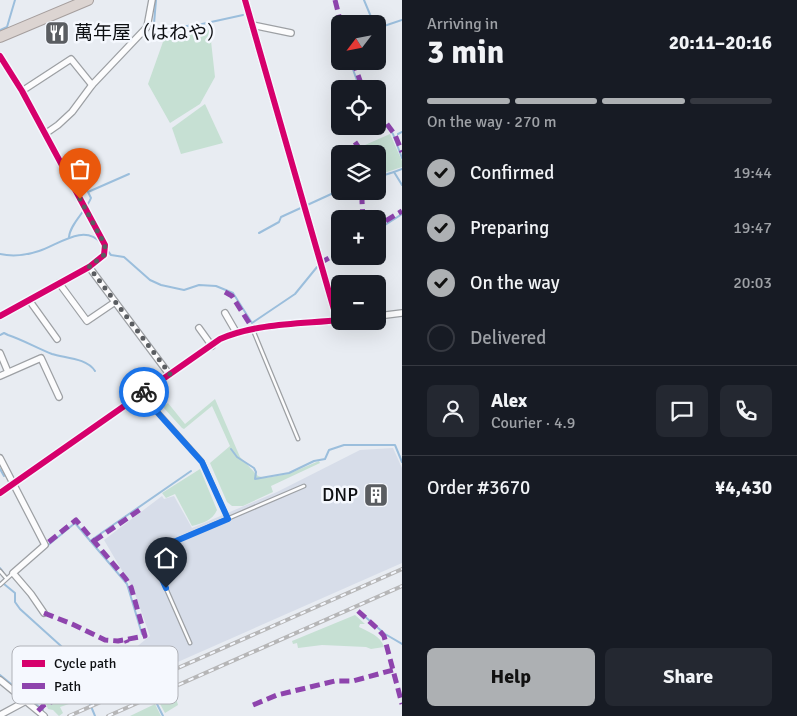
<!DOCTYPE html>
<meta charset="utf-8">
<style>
:root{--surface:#171b24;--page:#242831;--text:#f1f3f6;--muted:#9ea1a6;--line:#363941;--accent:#adb0b3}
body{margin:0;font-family:Signika,"Noto Sans JP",sans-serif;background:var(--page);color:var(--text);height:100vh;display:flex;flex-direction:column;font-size:19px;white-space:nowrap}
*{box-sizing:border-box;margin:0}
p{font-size:16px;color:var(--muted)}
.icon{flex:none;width:28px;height:28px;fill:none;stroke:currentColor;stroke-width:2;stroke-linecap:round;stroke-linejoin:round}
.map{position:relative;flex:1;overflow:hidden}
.drawer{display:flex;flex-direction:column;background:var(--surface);width:395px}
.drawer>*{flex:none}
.needle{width:32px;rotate:238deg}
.tools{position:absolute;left:331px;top:15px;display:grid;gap:10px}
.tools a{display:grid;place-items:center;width:55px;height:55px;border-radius:8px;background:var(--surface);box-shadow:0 5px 20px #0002;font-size:25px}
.pin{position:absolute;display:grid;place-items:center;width:42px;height:42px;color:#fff;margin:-51px -21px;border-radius:50% 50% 50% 0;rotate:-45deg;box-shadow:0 0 5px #0007}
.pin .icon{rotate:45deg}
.courier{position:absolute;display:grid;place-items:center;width:50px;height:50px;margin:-25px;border:4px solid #1a73e8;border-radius:50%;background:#fff;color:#222;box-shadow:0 1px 6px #0007}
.summary em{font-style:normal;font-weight:700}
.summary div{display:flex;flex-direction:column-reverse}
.summary{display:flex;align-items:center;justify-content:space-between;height:85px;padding:0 25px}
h1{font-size:32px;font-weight:700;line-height:38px}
.bar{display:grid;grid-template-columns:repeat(4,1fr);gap:8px 5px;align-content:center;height:60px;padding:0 25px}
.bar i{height:6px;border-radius:4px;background:var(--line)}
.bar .active{background:var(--accent)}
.bar p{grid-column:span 4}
.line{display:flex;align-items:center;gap:12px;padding:0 25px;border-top:1px solid var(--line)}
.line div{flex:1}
.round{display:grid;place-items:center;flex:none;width:52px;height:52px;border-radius:8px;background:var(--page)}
ol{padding:0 25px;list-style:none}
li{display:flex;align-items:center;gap:15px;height:55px}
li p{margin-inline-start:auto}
li .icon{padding:5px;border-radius:50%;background:var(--accent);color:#111;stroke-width:4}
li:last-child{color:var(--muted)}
li i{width:28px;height:28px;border:2px solid var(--line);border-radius:50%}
.action{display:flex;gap:10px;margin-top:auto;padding:10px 25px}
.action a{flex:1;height:58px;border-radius:8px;background:var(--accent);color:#111;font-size:20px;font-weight:700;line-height:58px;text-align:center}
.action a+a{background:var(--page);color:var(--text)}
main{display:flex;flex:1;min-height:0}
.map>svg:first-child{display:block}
.built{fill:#d7dde9}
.green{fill:#c6e0d3}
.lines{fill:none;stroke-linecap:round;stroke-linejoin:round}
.stream{stroke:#9bbedc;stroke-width:2}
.lane-casing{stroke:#9da0a4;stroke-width:5}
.street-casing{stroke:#9da0a4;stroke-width:8}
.highway-casing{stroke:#a59e9d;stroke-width:12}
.lane{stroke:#fcfcfd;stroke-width:2.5}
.street{stroke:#fcfcfd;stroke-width:5.5}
.highway{stroke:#dcd4d1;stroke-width:10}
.rail-casing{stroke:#b6b6b7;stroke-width:4}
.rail{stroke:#f5f8fe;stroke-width:2;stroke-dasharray:5.5;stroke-linecap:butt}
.quiet{stroke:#8e44ad;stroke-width:5;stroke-dasharray:10 5;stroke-linecap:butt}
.cycleway-casing{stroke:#f5f8fe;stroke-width:9}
.cycleway{stroke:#d6006c;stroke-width:6}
.done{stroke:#5a5d61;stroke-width:5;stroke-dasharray:0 9}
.route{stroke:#1a73e8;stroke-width:6}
.labels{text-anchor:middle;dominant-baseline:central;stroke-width:5;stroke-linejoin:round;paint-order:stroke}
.poi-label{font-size:19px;fill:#0e1013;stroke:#f5f8fe;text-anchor:start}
.key{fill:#f5f8fe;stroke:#b0b2b8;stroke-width:1}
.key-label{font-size:14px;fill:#0e1013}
</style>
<main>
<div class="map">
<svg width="402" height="716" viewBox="0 0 402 716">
<rect width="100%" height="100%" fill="#e8ecf2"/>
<!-- built -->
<path class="built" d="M393,448L402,468V563L146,676L135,648L150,636L134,591L104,540L162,496L164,499L174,496L192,528L277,492L360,450Z"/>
<!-- green -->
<g class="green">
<path d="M206,26L210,32L215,77L200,104L170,123L148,84L164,39L178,35L180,29Z"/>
<path d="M205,104L223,143L181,154L172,128Z"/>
<path d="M390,134L402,161V167L378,175V154H370L365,145Z"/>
<path d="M215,399L240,457L258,476L265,478L288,474L319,461L320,463L271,486L273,492L243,506H232L227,502L210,463L230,446L212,406L184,429L182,428L163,407L168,403L185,424Z"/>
<path d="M200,469L217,510C212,521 203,523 192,526L175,494L166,498L162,493Z"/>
<path d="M355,615L365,624H360L359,627C369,632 381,636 384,647L371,649L366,647L322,645L298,648L297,643L293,644L292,641Z"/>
<path d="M134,668L137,673L108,686L106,691L85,700L84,699L60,707L63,713L59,716L53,710L48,709L46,704Z"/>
<path d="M175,695L178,705L165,713L159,702Z"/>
<path d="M155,704L161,716H130Z"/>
</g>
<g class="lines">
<!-- stream -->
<g class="stream">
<path d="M156,0L154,24L157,30L202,24L243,15"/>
<path d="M364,0L374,24"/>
<path d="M378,28L402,20"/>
<path d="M0,30L7,27L15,0"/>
<path d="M350,61L360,89"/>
<path d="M378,115L393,134L402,158"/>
<path d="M398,134L402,132"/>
<path d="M402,169L394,172L402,185"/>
<path d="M378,177L394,172"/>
<path d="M259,233L279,222L281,217L340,190"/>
<path d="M378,236L382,234L385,225L402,214"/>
<path d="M69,237C70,224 86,211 91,198L88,192L129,174"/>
<path d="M106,249L111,255L124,257L150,280L161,285L184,290L199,285L216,286L233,293L252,323L295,294L317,267"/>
<path d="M0,254C13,257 27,255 39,251C58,245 84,223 101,243"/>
<path d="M0,335L4,333L8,335C23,340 37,348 52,354C65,358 87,358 95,371"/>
<path d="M231,449L237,457L254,468L256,472L255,479L289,473L314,461L325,459L329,450L344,445H395L402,462"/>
<path d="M0,469L4,476"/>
<path d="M90,541L191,471"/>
<path d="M47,546L75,523L127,584L142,634"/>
<path d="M0,568L3,572"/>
<path d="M4,584L15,593V602L20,609L82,665L83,687L95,716"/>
<path d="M362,614L385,634L402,644"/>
<path d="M0,675L43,710"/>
<path d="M157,704L163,716"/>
</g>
<defs>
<g id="lane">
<path d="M253,330L298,439"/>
<path d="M143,395L202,461L228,519"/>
<path d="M0,571L6,578"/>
<path d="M0,585L12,574"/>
<path d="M190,643L150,552L304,486"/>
</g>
<g id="street">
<path d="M245,0L337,320"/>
<path d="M252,25L291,33"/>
<path d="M0,56L22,91L105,245L104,255L89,267L0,316"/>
<path d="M22,91L71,59L92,85"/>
<path d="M45,134L58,125L72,112L92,85L147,27L152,0"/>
<path d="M89,267L169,374"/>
<path d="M59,283L87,321L115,302"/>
<path d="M29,300L57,339"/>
<path d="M225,313L236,332"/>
<path d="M378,316L402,313"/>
<path d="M199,328L212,346"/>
<path d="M0,353L8,372"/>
<path d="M0,376L41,358L59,397"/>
<path d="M0,458L45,545L13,573L31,594L44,613"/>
<path d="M0,493L220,339C257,323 301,324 340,320"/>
<path d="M0,680L44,716"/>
<path d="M0,715L26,701"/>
</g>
<path id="highway" d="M0,37L88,0"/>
</defs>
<!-- lane casing -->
<use href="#lane" class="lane-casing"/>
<!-- street casing -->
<use href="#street" class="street-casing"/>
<!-- highway casing -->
<use href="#highway" class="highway-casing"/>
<!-- lane -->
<use href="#lane" class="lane"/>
<!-- street -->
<use href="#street" class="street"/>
<!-- highway -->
<use href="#highway" class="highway"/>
<defs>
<g id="rail">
<path d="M69,716L402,569"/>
<path d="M108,716L402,586"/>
</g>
</defs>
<!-- rail casing -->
<use href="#rail" class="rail-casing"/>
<!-- rail -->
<use href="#rail" class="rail"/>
<!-- quiet -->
<g class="quiet">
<path d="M335,0L341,24"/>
<path d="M353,61L363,89"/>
<path d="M378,112L395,135L402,152"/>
<path d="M355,142L363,154"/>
<path d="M363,219L362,201L363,191"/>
<path d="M378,232L381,230L382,223L402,211"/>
<path d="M320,263L340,252"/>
<path d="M225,292L232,296L253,329"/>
<path d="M94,541L141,509"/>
<path d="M358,611L379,630L384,636L402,704"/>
<path d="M44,613L72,624L105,640L118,641L145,636L131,587L126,579L76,520L45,545"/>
<path d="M253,705L277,695L335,681H353L393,670"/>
<path d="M38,711L44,705L137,667L126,640"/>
</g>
<defs>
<g id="cycleway">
<path d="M245,0L337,320"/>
<path d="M0,56L22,91L105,245L104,255L89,267L0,316"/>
<path d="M0,493L220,339C257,323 301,324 340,320"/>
</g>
</defs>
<!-- cycleway casing -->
<use href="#cycleway" class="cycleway-casing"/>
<!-- cycleway -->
<use href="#cycleway" class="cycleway"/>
</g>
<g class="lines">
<!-- done -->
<path class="done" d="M80,199L105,245L104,255L89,267L170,374L144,392"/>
<!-- route -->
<path class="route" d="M144,392L142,393L148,402L202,462L228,519L150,552L166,588"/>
</g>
<!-- icons -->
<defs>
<symbol id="restaurant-square" viewBox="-11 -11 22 22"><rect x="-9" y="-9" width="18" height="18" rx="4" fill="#5a5d61" stroke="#f5f8fe"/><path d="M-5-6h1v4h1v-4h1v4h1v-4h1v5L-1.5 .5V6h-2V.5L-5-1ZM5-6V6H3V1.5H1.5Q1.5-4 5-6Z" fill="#fff"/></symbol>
<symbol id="building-square" viewBox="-11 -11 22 22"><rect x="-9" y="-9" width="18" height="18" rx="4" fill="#5a5d61" stroke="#f5f8fe"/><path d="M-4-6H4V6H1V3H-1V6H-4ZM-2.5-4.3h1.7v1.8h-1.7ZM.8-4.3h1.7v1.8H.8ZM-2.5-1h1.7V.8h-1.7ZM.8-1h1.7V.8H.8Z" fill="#fff"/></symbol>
</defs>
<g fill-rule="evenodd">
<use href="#restaurant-square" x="43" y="19" width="28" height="28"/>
<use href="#building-square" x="362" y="481" width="28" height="28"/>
</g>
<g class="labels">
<!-- poi labels -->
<g class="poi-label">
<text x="74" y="33">萬年屋（はねや）</text>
<text x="358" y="495" text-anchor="end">DNP</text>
</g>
</g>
<!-- legend -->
<rect x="12" y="646" width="166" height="58" rx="8" class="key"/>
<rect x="22" y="660" width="23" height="7" fill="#d6006c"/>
<rect x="22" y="683" width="23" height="6" fill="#8e44ad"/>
<g class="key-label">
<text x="54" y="668">Cycle path</text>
<text x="54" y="691">Path</text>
</g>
</svg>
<div class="tools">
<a><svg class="needle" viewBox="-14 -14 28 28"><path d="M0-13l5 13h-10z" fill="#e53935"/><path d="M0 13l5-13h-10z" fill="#9ea1a6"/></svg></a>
<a><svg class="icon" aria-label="locate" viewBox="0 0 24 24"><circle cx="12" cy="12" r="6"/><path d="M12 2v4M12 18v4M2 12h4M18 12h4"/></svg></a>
<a><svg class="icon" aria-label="layers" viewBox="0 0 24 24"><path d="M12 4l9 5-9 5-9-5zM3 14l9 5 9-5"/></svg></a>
<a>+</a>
<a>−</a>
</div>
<div class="pin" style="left:80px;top:199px;background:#ea580c"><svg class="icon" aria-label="bag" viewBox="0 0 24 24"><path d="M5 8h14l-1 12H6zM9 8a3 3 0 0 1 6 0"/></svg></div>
<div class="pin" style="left:166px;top:588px;background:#1f2937"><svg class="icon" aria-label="home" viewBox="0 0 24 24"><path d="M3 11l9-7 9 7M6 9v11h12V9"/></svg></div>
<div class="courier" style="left:144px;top:392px"><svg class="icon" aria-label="bike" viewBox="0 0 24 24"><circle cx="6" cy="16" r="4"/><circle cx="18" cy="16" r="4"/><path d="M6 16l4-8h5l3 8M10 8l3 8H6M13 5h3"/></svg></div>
</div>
<section class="drawer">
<div class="summary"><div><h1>3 min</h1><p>Arriving in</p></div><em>20:11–20:16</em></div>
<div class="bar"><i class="active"></i><i class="active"></i><i class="active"></i><i></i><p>On the way · 270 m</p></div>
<ol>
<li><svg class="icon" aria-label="check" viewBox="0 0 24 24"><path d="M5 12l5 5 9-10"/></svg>Confirmed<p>19:44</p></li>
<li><svg class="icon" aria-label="check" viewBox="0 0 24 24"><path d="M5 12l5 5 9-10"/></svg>Preparing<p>19:47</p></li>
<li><svg class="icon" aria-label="check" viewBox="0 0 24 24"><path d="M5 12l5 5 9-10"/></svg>On the way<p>20:03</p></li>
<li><i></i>Delivered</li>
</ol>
<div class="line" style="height:90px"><a class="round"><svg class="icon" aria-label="person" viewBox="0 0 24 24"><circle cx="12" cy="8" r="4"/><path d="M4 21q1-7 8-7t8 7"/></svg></a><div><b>Alex</b><p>Courier · 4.9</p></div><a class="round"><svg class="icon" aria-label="chat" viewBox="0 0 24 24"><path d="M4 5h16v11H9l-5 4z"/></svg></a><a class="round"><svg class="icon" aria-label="phone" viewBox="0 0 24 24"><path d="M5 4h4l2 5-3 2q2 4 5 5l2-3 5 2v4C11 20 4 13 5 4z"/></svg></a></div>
<div class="line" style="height:65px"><div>Order #3670</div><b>¥4,430</b></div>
<div class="action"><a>Help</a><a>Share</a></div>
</section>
</main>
